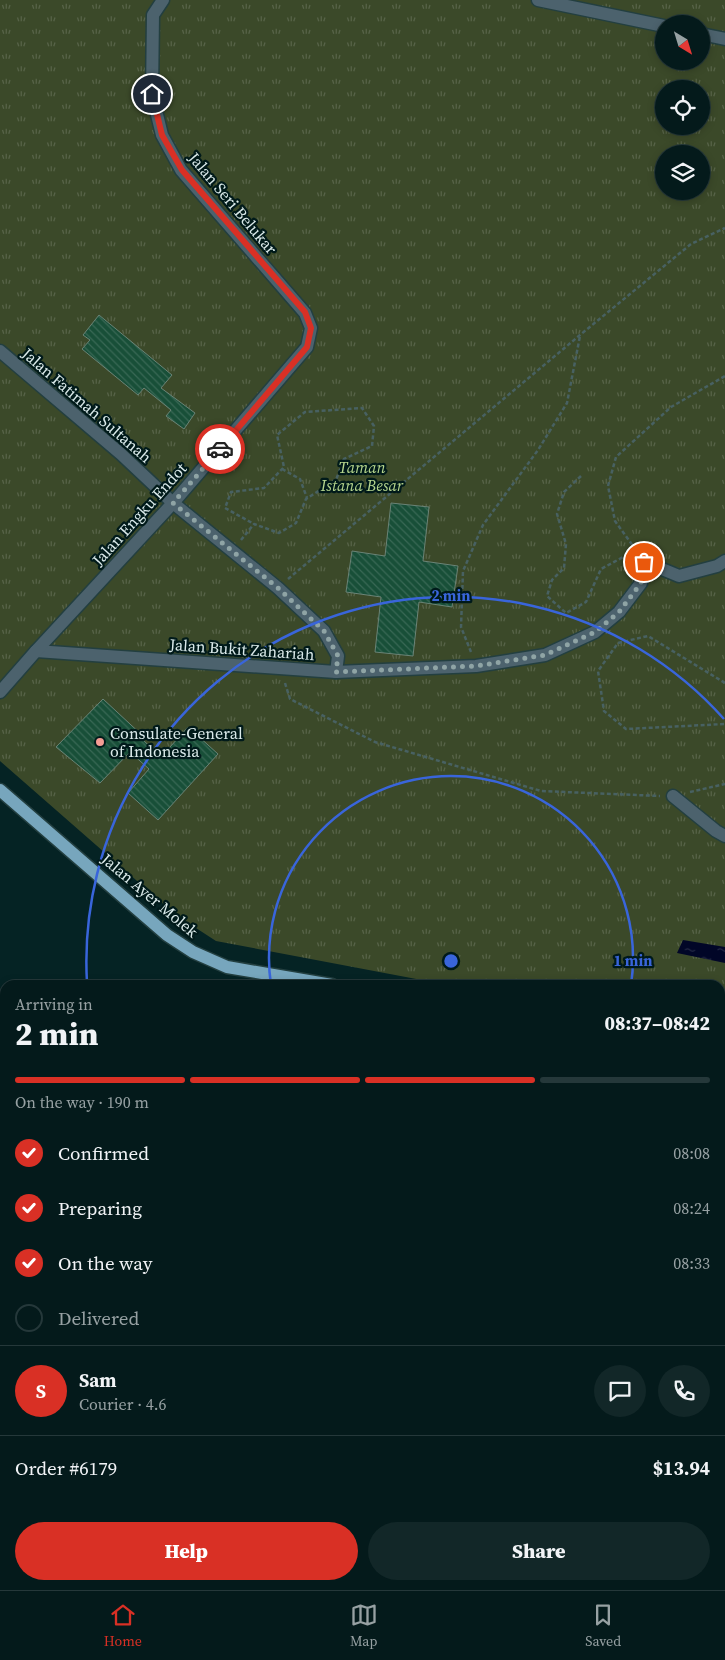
<!DOCTYPE html>
<meta charset="utf-8">
<style>
:root{--surface:#041a1b;--page:#122728;--text:#f1f3f6;--muted:#97a1a3;--line:#25383a;--accent:#d93025}
body{margin:0;font-family:"Source Serif 4",serif;background:var(--page);color:var(--text);height:100vh;display:flex;flex-direction:column;font-size:19px;white-space:nowrap}
*{box-sizing:border-box;margin:0}
p{font-size:16px;color:var(--muted)}
.icon{flex:none;width:28px;height:28px;fill:none;stroke:currentColor;stroke-width:2;stroke-linecap:round;stroke-linejoin:round}
.map{position:relative;flex:1;overflow:hidden}
.details{position:absolute;left:0px;top:980px;width:725px;height:610px;display:flex;flex-direction:column;background:var(--surface);border-radius:15px 15px 0 0;box-shadow:0 2px 8px #0003,0 0 0 1px var(--line)}
.details>*{flex:none}
.needle{width:32px;rotate:142deg}
.buttons{position:absolute;left:655px;top:15px;display:grid;gap:10px}
.buttons a{display:grid;place-items:center;width:55px;height:55px;border-radius:50%;background:var(--surface);box-shadow:0 2px 8px #0003,0 0 0 1px var(--line);font-size:25px}
.pin{position:absolute;display:grid;place-items:center;width:42px;height:42px;color:#fff;margin:-21px;border:2px solid #fff;border-radius:50%;box-shadow:0 1px 5px #0007}
.courier{position:absolute;display:grid;place-items:center;width:50px;height:50px;margin:-25px;border:4px solid #d93025;border-radius:50%;background:#fff;color:#222;box-shadow:0 1px 6px #0007}
.overview em{font-style:normal;font-weight:800}
.overview div{display:flex;flex-direction:column-reverse}
.overview{display:flex;align-items:center;justify-content:space-between;height:85px;padding:0 15px}
h1{font-size:32px;font-weight:800;line-height:38px}
.bar{display:grid;grid-template-columns:repeat(4,1fr);gap:8px 5px;align-content:center;height:60px;padding:0 15px}
.bar i{height:6px;border-radius:4px;background:var(--line)}
.bar .current{background:var(--accent)}
.bar p{grid-column:span 4}
.line{display:flex;align-items:center;gap:12px;padding:0 15px;border-top:1px solid var(--line)}
.line div{flex:1}
.round{display:grid;place-items:center;flex:none;width:52px;height:52px;border-radius:26px;background:var(--page)}
ol{padding:0 15px;list-style:none}
li{display:flex;align-items:center;gap:15px;height:55px}
li p{margin-inline-start:auto}
li .icon{padding:5px;border-radius:50%;background:var(--accent);color:#fff;stroke-width:4}
li:last-child{color:var(--muted)}
li i{width:28px;height:28px;border:2px solid var(--line);border-radius:50%}
.button{display:flex;gap:10px;margin-top:auto;padding:10px 15px}
.button a{flex:1;height:58px;border-radius:30px;background:var(--accent);color:#fff;font-size:20px;font-weight:800;line-height:58px;text-align:center}
.button a+a{background:var(--page);color:var(--text)}
.tabs{display:flex;justify-content:space-around;align-items:center;height:70px;border-top:1px solid var(--line);background:var(--surface);font-size:14px;color:var(--muted)}
.tabs a{display:grid;justify-items:center;gap:2px}
.tabs .current{color:var(--accent)}
.map>svg:first-child{display:block}
.built{fill:#022d2e}
.forest{fill:url(#forest-crowns)}
.park{fill:url(#park-tufts);fill-rule:evenodd}
.water{fill:url(#water-ripples)}
.building{fill:url(#building-back-hatch);stroke:#6a8376}
.lines{fill:none;stroke-linecap:round;stroke-linejoin:round}
.minor-casing{stroke:#233f40;stroke-width:15}
.major-casing{stroke:#233f40;stroke-width:15}
.path{stroke:#486162;stroke-width:2.5;stroke-dasharray:4 2.5;stroke-linecap:butt}
.minor{stroke:#4c626d;stroke-width:12}
.major{stroke:#77a6bd;stroke-width:12}
.done{stroke:#8fa4a5;stroke-width:5;stroke-dasharray:0 9}
.route{stroke:#d93025;stroke-width:6}
.ring{fill:none;stroke:#3965db;stroke-width:2.5}
.poi-dot{fill:#f59c94;stroke:#001a1a;stroke-width:2}
.labels{text-anchor:middle;dominant-baseline:central;stroke-width:4.5;stroke-linejoin:round;paint-order:stroke}
.street-label{font-size:16px;fill:#daeaea;stroke:#001a1a}
.park-label{font-size:16px;font-style:italic;fill:#b5d58d;stroke:#001a1a}
.poi-label{font-size:16px;fill:#daeaea;stroke:#001a1a;text-anchor:start}
.centre{fill:#3965db;stroke:#001a1a;stroke-width:2.5}
.ring-label{font-size:15px;text-anchor:middle;font-weight:bold;fill:#3965db;stroke:#001a1a;stroke-width:4.5;stroke-linejoin:round;paint-order:stroke}
</style>
<div class="map">
<svg width="725" height="1590" viewBox="0 0 725 1590">
<defs>
<pattern id="forest-crowns" width="20" height="18" patternUnits="userSpaceOnUse" patternTransform="scale(1.25)"><rect width="20" height="18" fill="#3b4929"/><path d="M2 6a3 3 0 1 1 6 0M12 15a3 3 0 1 1 6 0" fill="none" stroke="#576348"/></pattern>
<pattern id="park-tufts" width="24" height="20" patternUnits="userSpaceOnUse" patternTransform="scale(1.25)"><rect width="24" height="20" fill="#3b4929"/><path d="M3 7l-1-3M5 7V3M7 7l1-3M15 17l-1-3M17 17v-4M19 17l1-3" fill="none" stroke="#576348"/></pattern>
<pattern id="water-ripples" width="26" height="14" patternUnits="userSpaceOnUse" patternTransform="scale(1.25)"><rect width="26" height="14" fill="#010627"/><path d="M2 4q2-2 4 0t4 0M15 11q2-2 4 0t4 0" fill="none" stroke="#252a46"/></pattern>
<pattern id="building-back-hatch" width="6" height="6" patternUnits="userSpaceOnUse" patternTransform="scale(1.25)"><rect width="6" height="6" fill="#184f38"/><path d="M-1 5l2 2M0 0l6 6M5-1l2 2" fill="none" stroke="#396855"/></pattern>
</defs>
<rect width="100%" height="100%" fill="#052324"/>
<!-- built -->
<path class="built" d="M720,1081L725,1082V1466H720Z"/>
<!-- forest -->
<g class="forest">
<path d="M0,1206L5,1211V1522L0,1515Z"/>
<path d="M720,1502H725V1590H683L684,1585H720Z"/>
</g>
<!-- park -->
<path class="park" d="M0,0H725V1036L720,1035V985H448L216,941L176,915L0,761ZM664,24H701V61H664ZM664,89H701V126H664ZM664,154H701V191H664Z"/>
<!-- water -->
<path class="water" d="M683,940L725,947V963L677,953Z"/>
<!-- building -->
<g class="building">
<path d="M99,315L172,375L161,388L195,413L184,429L166,416L171,410L144,388L138,395L82,349L90,340L83,335Z"/>
<path d="M391,503L429,507L423,561L458,566L452,607L419,602L413,656L375,652L381,597L346,592L352,551L385,556Z"/>
<path d="M103,699L144,737L142,739L161,757L188,727L218,754L158,820L128,793L149,769L130,752L100,783L56,747Z"/>
</g>
<g class="lines">
<defs>
<g id="minor">
<path d="M538,0L664,26"/>
<path d="M701,34L725,39"/>
<path d="M0,351L121,454L173,503L278,588L324,631L338,656L336,672"/>
<path d="M36,651L336,672L476,666L545,655L595,632L619,612L641,583L645,562L679,576L717,566L725,561"/>
<path d="M0,692L36,651L173,503L307,347L311,328L305,313L181,170L162,135L152,94L153,15L163,0"/>
<path d="M673,796L716,831L725,836"/>
<path d="M0,1046L5,1051"/>
<path d="M720,1288L725,1289"/>
<path d="M720,1490H725"/>
<path d="M88,1590L95,1585"/>
<path d="M580,1590L581,1585"/>
</g>
<g id="major">
<path d="M0,790L167,935L193,952L227,967L332,985"/>
<path d="M720,1053L725,1054"/>
</g>
</defs>
<!-- minor casing -->
<use href="#minor" class="minor-casing"/>
<!-- major casing -->
<use href="#major" class="major-casing"/>
<!-- path -->
<g class="path">
<path d="M282,469L300,479L307,498"/>
<path d="M581,476L564,492L557,514L566,544L564,568L552,580L547,596L566,613L586,602L601,569L636,550"/>
<path d="M241,540L254,524L279,533L296,523L306,499L336,480L344,459L372,446L374,426L362,408L305,412L277,435L284,467L264,488L231,492L225,508L254,524"/>
<path d="M636,550L615,521L608,486L616,457L671,407L725,376"/>
<path d="M288,579L580,335L691,244L725,228"/>
<path d="M471,652L461,627L463,571L483,525L538,450L567,403L580,336"/>
<path d="M285,683L290,699L375,742L541,791L660,796"/>
<path d="M725,683L648,636L618,643L598,671L604,711L626,729L725,724"/>
<path d="M690,792L725,784"/>
</g>
<!-- minor -->
<use href="#minor" class="minor"/>
<!-- major -->
<use href="#major" class="major"/>
</g>
<g class="lines">
<!-- done -->
<path class="done" d="M220,449L173,503L278,588L324,631L338,656L336,672L476,666L545,655L595,632L619,612L641,583L644,562"/>
<!-- route -->
<path class="route" d="M152,94L162,135L182,170L305,312L311,328L307,347L220,449"/>
</g>
<!-- distance rings -->
<g class="ring">
<path d="M271 985A182 182 0 1 1 631 985"/>
<path d="M87 983A365 365 0 0 1 724 719"/>
</g>
<!-- markers -->
<circle class="poi-dot" cx="100" cy="742" r="5"/>
<g class="labels">
<!-- street labels -->
<g class="street-label">
<text transform="translate(233 203) rotate(50)">Jalan Seri Belukar</text>
<text transform="translate(87 405) rotate(41)">Jalan Fatimah Sultanah</text>
<text transform="translate(139 514) rotate(-48)">Jalan Engku Endot</text>
<text transform="translate(242 649) rotate(4)">Jalan Bukit Zahariah</text>
<text transform="translate(150 895) rotate(40)">Jalan Ayer Molek</text>
</g>
<!-- park labels -->
<g class="park-label">
<text x="362" y="467">Taman<tspan x="362" dy="18">Istana Besar</tspan></text>
</g>
<!-- poi labels -->
<g class="poi-label">
<text x="110" y="733">Consulate-General<tspan x="110" dy="18">of Indonesia</tspan></text>
</g>
</g>
<circle cx="451" cy="961" r="8" class="centre"/>
<g class="ring-label">
<text x="451" y="601">2 min</text>
<text x="633" y="966">1 min</text>
</g>
</svg>
<div class="buttons">
<a><svg class="needle" viewBox="-14 -14 28 28"><path d="M0-13l5 13h-10z" fill="#e53935"/><path d="M0 13l5-13h-10z" fill="#97a1a3"/></svg></a>
<a><svg class="icon" aria-label="locate" viewBox="0 0 24 24"><circle cx="12" cy="12" r="6"/><path d="M12 2v4M12 18v4M2 12h4M18 12h4"/></svg></a>
<a><svg class="icon" aria-label="layers" viewBox="0 0 24 24"><path d="M12 4l9 5-9 5-9-5zM3 14l9 5 9-5"/></svg></a>
</div>
<div class="pin" style="left:644px;top:562px;background:#ea580c"><svg class="icon" aria-label="bag" viewBox="0 0 24 24"><path d="M5 8h14l-1 12H6zM9 8a3 3 0 0 1 6 0"/></svg></div>
<div class="pin" style="left:152px;top:94px;background:#1f2937"><svg class="icon" aria-label="home" viewBox="0 0 24 24"><path d="M3 11l9-7 9 7M6 9v11h12V9"/></svg></div>
<div class="courier" style="left:220px;top:449px"><svg class="icon" aria-label="car" viewBox="0 0 24 24"><path d="M5 17H2v-5l4-1 3-4h7l3 4 3 1v5h-3M9 17h6M6 11h13"/><circle cx="7" cy="17" r="2"/><circle cx="17" cy="17" r="2"/></svg></div>
<section class="details">
<div class="overview"><div><h1>2 min</h1><p>Arriving in</p></div><em>08:37–08:42</em></div>
<div class="bar"><i class="current"></i><i class="current"></i><i class="current"></i><i></i><p>On the way · 190 m</p></div>
<ol>
<li><svg class="icon" aria-label="check" viewBox="0 0 24 24"><path d="M5 12l5 5 9-10"/></svg>Confirmed<p>08:08</p></li>
<li><svg class="icon" aria-label="check" viewBox="0 0 24 24"><path d="M5 12l5 5 9-10"/></svg>Preparing<p>08:24</p></li>
<li><svg class="icon" aria-label="check" viewBox="0 0 24 24"><path d="M5 12l5 5 9-10"/></svg>On the way<p>08:33</p></li>
<li><i></i>Delivered</li>
</ol>
<div class="line" style="height:90px"><b class="round" style="background:var(--accent);color:#fff">S</b><div><b>Sam</b><p>Courier · 4.6</p></div><a class="round"><svg class="icon" aria-label="chat" viewBox="0 0 24 24"><path d="M4 5h16v11H9l-5 4z"/></svg></a><a class="round"><svg class="icon" aria-label="phone" viewBox="0 0 24 24"><path d="M5 4h4l2 5-3 2q2 4 5 5l2-3 5 2v4C11 20 4 13 5 4z"/></svg></a></div>
<div class="line" style="height:65px"><div>Order #6179</div><b>$13.94</b></div>
<div class="button"><a>Help</a><a>Share</a></div>
</section>
</div>
<nav class="tabs">
<a class="current"><svg class="icon" aria-label="home" viewBox="0 0 24 24"><path d="M3 11l9-7 9 7M6 9v11h12V9"/></svg>Home</a>
<a><svg class="icon" aria-label="map" viewBox="0 0 24 24"><path d="M3 6l6-2 6 2 6-2v14l-6 2-6-2-6 2zM9 4v14M15 6v14"/></svg>Map</a>
<a><svg class="icon" aria-label="saved" viewBox="0 0 24 24"><path d="M7 4h10v16l-5-4-5 4z"/></svg>Saved</a>
</nav>
